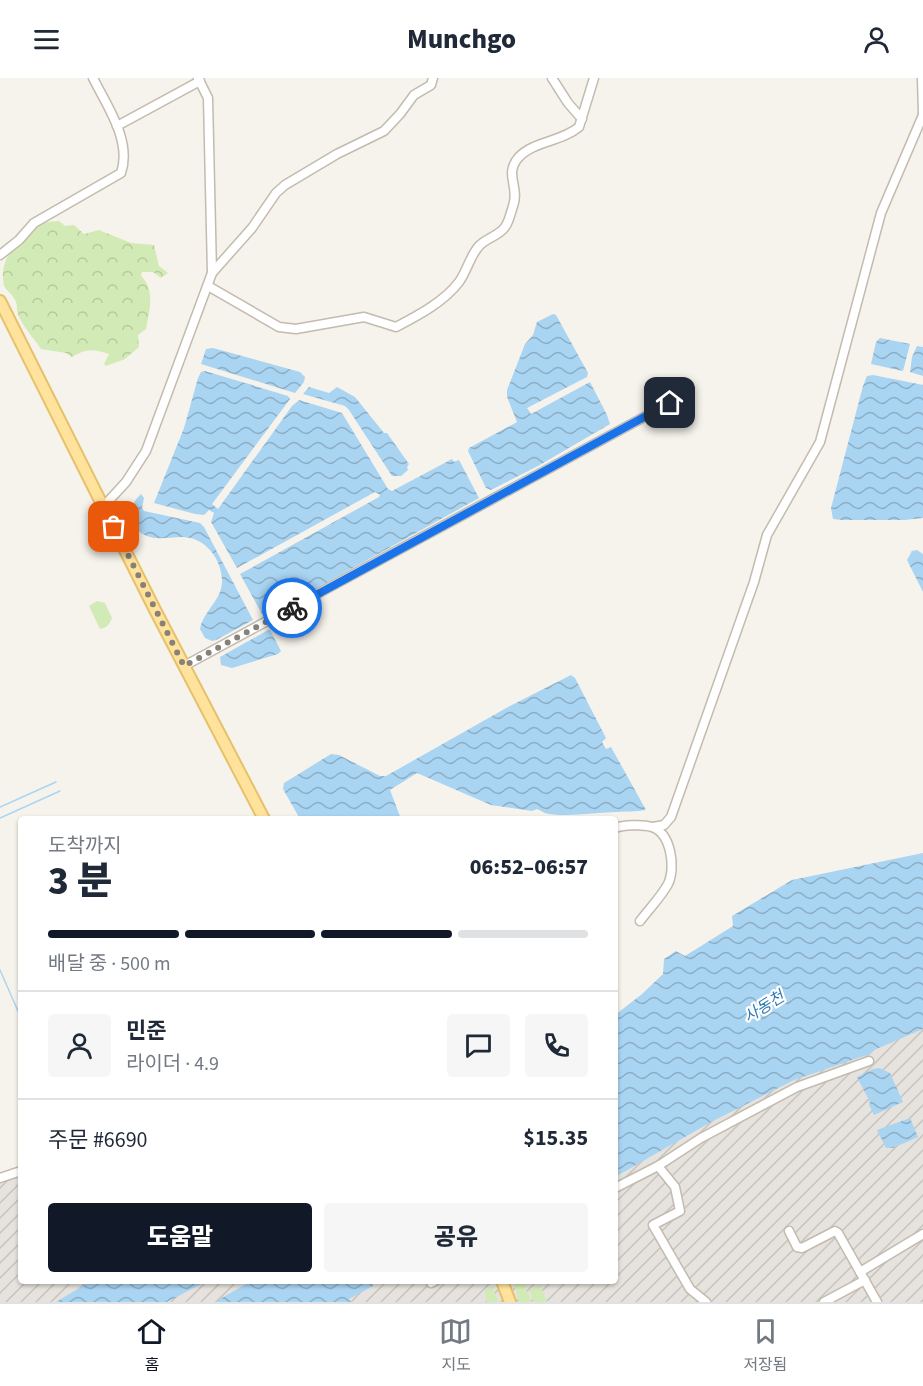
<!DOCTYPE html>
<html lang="ko">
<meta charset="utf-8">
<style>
:root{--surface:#fff;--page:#f6f6f7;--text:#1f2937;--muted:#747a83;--line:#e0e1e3;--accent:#111827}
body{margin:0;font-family:"Source Sans 3","Noto Sans KR",sans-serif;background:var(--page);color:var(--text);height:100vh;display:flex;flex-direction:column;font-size:22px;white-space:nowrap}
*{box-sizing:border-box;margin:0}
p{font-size:20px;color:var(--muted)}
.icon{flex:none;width:33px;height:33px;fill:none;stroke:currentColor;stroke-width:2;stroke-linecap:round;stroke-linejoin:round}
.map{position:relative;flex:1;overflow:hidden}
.details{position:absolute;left:18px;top:738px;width:600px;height:468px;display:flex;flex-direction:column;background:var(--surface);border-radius:6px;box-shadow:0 2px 4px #0004}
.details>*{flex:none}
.pin{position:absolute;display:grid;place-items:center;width:51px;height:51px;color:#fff;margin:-26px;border-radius:12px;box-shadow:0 3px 9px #0006}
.courier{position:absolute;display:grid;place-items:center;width:60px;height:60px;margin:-30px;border:4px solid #1a73e8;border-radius:50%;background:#fff;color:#222;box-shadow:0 2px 8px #0007}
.headline em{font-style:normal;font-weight:800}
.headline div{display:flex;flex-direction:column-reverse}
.headline{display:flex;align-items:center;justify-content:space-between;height:102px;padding:0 30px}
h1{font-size:39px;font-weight:800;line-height:45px}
.bar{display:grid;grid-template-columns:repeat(4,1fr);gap:9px 6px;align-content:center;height:72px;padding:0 30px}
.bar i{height:8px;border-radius:4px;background:var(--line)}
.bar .current{background:var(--accent)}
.bar p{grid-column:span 4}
.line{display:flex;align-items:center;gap:15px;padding:0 30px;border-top:2px solid var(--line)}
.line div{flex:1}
.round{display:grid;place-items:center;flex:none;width:63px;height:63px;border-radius:6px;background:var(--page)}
.cta{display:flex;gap:12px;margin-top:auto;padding:12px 30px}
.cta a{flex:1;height:69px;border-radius:6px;background:var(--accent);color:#fff;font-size:24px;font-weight:800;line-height:69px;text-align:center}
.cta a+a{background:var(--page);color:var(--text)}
header{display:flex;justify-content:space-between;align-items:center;height:78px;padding:0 30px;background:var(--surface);font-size:27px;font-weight:800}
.tabs{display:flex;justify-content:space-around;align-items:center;height:84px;border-top:2px solid var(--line);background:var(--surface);font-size:16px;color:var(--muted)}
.tabs a{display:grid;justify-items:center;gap:3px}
.tabs .current{color:var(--accent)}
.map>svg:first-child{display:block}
.industrial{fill:url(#industrial-furrows)}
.green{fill:#d2eab5}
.forest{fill:url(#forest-crowns)}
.water{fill:url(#water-waves)}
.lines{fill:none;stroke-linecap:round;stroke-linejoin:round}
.stream{stroke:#a9d4f2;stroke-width:1.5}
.minor-casing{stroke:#c2bbae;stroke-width:11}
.major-casing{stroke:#e6c16a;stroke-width:14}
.minor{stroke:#fff;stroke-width:8}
.major{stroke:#ffe39c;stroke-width:10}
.done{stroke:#878178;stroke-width:6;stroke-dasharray:0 10.8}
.route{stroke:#1a73e8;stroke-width:8}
.labels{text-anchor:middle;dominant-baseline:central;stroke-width:4.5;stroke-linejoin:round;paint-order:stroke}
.water-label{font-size:16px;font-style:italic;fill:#2e7ab2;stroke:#fff}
</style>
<header><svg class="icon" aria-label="menu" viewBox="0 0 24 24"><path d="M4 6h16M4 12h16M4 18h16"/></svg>Munchgo<svg class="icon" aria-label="person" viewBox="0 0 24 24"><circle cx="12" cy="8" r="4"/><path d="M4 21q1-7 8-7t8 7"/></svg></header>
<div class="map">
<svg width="923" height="1224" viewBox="0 0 923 1224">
<defs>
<pattern id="industrial-furrows" width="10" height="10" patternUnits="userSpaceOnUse" patternTransform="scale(1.5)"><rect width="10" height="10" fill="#e6e2dd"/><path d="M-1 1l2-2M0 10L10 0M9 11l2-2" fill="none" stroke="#c7c3be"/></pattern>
<pattern id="forest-crowns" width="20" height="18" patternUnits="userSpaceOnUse" patternTransform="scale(1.5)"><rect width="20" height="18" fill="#d2eab5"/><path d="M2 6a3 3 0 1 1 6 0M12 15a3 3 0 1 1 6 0" fill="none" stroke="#b6ca9c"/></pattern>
<pattern id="water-waves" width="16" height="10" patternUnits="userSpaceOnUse" patternTransform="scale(1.5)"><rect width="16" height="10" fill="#a9d4f2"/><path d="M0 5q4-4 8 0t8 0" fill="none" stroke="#8caec5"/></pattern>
</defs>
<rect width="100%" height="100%" fill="#f6f3ec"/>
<!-- industrial -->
<path class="industrial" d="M923,940V1224H0V1096L21,1088V1203H615V1074Z"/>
<!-- green -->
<g class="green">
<circle cx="680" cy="318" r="7"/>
<path d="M97,523L105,525L112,540C110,546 106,550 100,551L89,528Z"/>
<path d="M513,1203H523L527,1211L522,1213H527L532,1224H519Z"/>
<path d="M540,1207L547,1224H534L529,1212Z"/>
<path d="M493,1209L498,1224H487L484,1211Z"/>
</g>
<!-- forest -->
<path class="forest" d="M59,143L65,148L74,147L84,156L99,152L131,165L154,167L159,188L168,195L161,200L153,194H142L141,198C156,212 149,234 146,251L138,257L139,269L125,281L106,288L104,286L109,276C93,271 87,270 72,279L66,275L41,271C34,260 22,248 18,236C16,231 18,227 15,222C12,216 7,213 4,208C0,189 7,176 19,164C34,149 38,144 59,143Z"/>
<!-- water -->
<g class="water">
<path d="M553,236L556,237L588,295L587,299L527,330L531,336L590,304L607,337L610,346L538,388L491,412L486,410L468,373L469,370L517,344L507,319V312L525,266L533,257L537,244Z"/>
<path d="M880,260L910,266L903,293L871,286L876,264Z"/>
<path d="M917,268L923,269V298L910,294L912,279Z"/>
<path d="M213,270L300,294L305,299L304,304L295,315L201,286L206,271Z"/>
<path d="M205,293L288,318L290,321L212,426L218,431L292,328L299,322L342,335L388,411L392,413L452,381L454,384L459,382L479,420L268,537L262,536L240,496L379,419L380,417L375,414L237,490L211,444L214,435L209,432L204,437L195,436L154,425L184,350L198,300L201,294Z"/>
<path d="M873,297L923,307V440L905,442H842L833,441L831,430L863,308L867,298Z"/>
<path d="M309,309L329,315L337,309L355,319L384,355H387L409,386L407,389L408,392L401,398H392L349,332L345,328L303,316Z"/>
<path d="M141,416L144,420L142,430L144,433L200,445L204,449L253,542L216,562L212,563L205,560L200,551C203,533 223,521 222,502C221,480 205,459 182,459C171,459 160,462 150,459C128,453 125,430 141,416Z"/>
<path d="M917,472L923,476V514L907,482L912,473Z"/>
<path d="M268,552H270L281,573L278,576L232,590L221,587L220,579Z"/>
<path d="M571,597L575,600L606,660L602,664L606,671L611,669L646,732C635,734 627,733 617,734C599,734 562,740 545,735C542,734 540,732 537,731L532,733L491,727L417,695L390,712L401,741H300L283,711L284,705L331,676L339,677L380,698H386L508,629Z"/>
<path d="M923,775V951L874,972L870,976L794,1002L711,1044L615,1099V937L642,916L663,896L664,881L676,873L685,878L733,848L732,838L792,802Z"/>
<path d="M879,990L890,995L903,1024L874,1037L869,1027L870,1024L857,999L873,991Z"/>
<path d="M910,1040L918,1059L893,1070H886L877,1052Z"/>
<path d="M91,1203H207L167,1224H56Z"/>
<path d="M251,1203H371L373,1208L349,1221L351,1224H215Z"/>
</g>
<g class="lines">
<!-- stream -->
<g class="stream">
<path d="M0,729L56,704"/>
<path d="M0,740L60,713"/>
<path d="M0,892L18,933L21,934"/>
</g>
<defs>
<g id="minor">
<path d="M552,0L568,25L582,41"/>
<path d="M922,0L923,37"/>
<path d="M117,48L200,3"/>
<path d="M0,177L19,162L34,145L121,95C132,63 107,28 93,0"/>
<path d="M212,195L252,150L276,115L285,107L337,76L384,53L400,36L414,17L431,7L433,0"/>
<path d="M208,208L279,249L296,251L364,239L396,249C417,238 444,224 459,204C467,193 470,178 479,168C486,160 499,158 505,149C509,144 511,134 513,128C520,109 504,97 518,80C533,63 561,64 579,49L594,0"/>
<path d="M103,429L126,404L146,373L212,195L208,20L198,0"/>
<path d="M184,588L670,325"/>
<path d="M653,749L664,747L671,739L754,504L767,457L820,364L881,135L923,37"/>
<path d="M615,750C623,747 643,746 652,749C671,755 676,790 668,806C661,819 649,831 640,843"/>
<path d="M658,1088L675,1109L680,1133L653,1147L690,1211L706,1224"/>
<path d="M0,1100L21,1093"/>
<path d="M615,1110L658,1088L701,1060L797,1009L869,983"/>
<path d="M789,1153L797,1169L802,1170L835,1153L838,1155L877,1224"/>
<path d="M860,1194L923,1156"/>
<path d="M431,1205L435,1203"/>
<path d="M824,1224L865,1202"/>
</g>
<g id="major">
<path d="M0,223L154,530L264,741"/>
<path d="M502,1203L510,1224"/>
</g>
</defs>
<!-- minor casing -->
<use href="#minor" class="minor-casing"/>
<!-- major casing -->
<use href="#major" class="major-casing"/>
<!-- minor -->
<use href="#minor" class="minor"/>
<!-- major -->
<use href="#major" class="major"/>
</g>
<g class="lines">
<!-- done -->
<path class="done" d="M114,449L184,588L292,530"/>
<!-- route -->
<path class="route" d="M292,530L670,325"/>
</g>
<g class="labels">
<!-- water labels -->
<g class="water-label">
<text transform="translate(764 929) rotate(-32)">사동천</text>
</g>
</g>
</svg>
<div class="pin" style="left:114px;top:449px;background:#ea580c"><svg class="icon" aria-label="bag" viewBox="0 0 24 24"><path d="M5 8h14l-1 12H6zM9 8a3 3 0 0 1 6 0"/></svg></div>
<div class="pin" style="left:670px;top:325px;background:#1f2937"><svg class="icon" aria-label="home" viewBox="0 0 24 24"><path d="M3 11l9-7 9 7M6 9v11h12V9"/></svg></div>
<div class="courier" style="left:292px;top:530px"><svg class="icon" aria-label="bike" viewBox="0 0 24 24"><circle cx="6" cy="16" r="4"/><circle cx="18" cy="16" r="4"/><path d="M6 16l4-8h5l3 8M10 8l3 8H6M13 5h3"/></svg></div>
<section class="details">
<div class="headline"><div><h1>3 분</h1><p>도착까지</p></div><em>06:52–06:57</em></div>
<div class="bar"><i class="current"></i><i class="current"></i><i class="current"></i><i></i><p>배달 중 · 500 m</p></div>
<div class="line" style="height:108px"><a class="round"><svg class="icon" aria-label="person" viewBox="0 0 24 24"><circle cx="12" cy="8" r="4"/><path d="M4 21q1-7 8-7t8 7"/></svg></a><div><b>민준</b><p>라이더 · 4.9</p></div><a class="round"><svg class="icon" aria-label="chat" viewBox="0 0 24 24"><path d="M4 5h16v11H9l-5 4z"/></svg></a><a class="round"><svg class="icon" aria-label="phone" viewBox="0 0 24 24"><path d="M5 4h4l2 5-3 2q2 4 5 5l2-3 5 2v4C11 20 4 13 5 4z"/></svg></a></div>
<div class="line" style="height:78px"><div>주문 #6690</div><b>$15.35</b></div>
<div class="cta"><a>도움말</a><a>공유</a></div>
</section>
</div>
<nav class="tabs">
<a class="current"><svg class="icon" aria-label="home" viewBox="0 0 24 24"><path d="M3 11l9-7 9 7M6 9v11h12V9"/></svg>홈</a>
<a><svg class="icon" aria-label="map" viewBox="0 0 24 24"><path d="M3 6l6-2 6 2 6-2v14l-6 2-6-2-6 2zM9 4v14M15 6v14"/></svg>지도</a>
<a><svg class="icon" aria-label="saved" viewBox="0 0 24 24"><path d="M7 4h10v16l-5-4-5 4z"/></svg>저장됨</a>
</nav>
